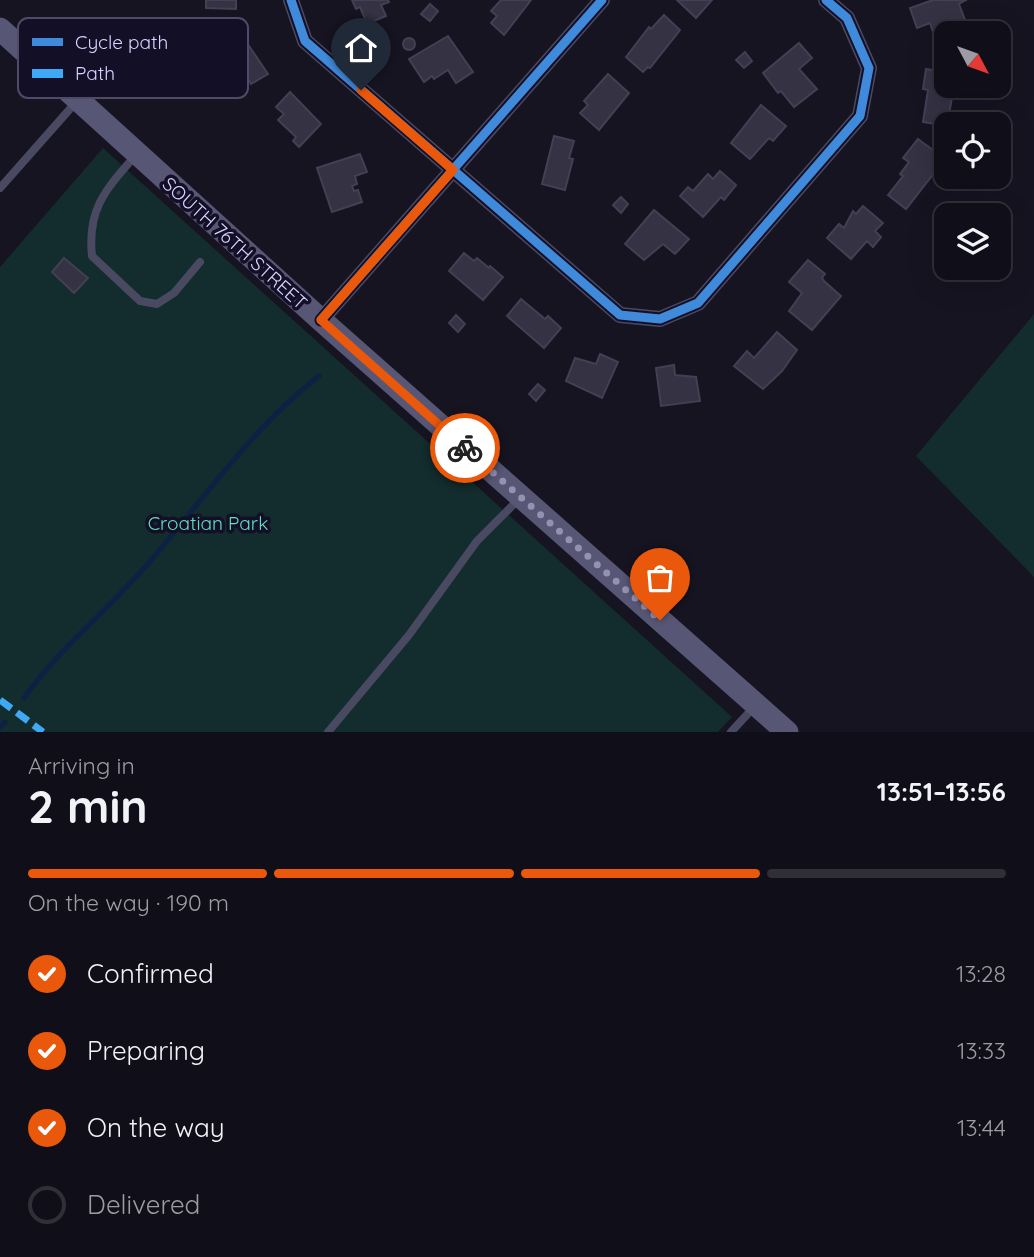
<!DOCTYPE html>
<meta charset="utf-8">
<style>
:root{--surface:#100f19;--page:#1e1d26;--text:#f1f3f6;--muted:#9c9ca2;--line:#302f38;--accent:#ea580c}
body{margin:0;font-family:Quicksand,sans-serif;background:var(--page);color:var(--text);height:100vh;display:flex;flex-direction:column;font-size:26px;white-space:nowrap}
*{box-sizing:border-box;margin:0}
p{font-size:23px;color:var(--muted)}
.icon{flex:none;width:38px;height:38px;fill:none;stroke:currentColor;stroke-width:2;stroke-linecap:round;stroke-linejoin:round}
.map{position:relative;height:732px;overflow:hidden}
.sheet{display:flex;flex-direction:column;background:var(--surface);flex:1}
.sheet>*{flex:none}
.needle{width:46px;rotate:131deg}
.fabs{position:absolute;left:934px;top:21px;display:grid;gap:14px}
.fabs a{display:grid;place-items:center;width:77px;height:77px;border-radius:14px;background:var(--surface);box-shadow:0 7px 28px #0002,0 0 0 2px var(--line);font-size:35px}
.pin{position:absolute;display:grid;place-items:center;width:60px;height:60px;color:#fff;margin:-72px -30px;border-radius:50% 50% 50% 0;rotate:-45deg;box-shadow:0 0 7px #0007}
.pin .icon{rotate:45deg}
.courier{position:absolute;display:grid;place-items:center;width:70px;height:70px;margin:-35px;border:5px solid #ea580c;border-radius:50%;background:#fff;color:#222;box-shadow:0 2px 9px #0007}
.head em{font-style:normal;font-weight:700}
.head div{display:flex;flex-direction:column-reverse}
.head{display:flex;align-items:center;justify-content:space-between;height:119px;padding:0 28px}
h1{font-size:46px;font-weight:700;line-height:52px}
.bar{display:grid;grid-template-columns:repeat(4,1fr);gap:10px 7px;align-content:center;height:84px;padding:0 28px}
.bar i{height:9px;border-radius:5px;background:var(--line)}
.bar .current{background:var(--accent)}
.bar p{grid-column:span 4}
ol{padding:0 28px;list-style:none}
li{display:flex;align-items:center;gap:21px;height:77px}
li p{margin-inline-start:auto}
li .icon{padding:7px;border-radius:50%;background:var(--accent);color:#fff;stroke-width:4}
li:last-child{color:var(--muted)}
li i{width:38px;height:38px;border:4px solid var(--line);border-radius:50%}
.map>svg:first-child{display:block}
.green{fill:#132c2d}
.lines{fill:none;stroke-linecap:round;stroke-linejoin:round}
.stream{stroke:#0d2144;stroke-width:5}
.building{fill:#343243;stroke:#433f54;stroke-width:2}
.service{stroke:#4a4962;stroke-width:8}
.minor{stroke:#4a4962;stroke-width:16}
.secondary{stroke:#575674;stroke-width:23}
.quiet{stroke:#3fa9f5;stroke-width:7;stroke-dasharray:14 7;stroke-linecap:butt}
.cycleway-casing{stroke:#130f26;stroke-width:13}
.cycleway{stroke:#408adc;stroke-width:9}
.done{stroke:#9591b1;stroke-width:7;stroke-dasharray:0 12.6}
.route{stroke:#ea580c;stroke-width:9}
.labels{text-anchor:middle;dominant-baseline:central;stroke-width:7;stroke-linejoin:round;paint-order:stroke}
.street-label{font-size:19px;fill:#d9d4ff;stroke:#130f26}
.park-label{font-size:19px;fill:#5fe0c0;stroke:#130f26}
.key{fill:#130f26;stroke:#4e4a67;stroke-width:2}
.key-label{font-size:19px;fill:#d9d4ff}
</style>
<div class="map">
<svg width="1034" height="732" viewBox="0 0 1034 732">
<rect width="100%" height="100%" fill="#161421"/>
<!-- green -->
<g class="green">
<path d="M103,148L732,717L718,732H0V267Z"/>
<path d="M1034,314V577L916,456Z"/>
</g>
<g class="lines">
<!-- stream -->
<g class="stream">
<path d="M24,698C59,649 107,610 147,565C203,500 251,429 319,376"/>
<path d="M0,727L5,722"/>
</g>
</g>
<!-- building -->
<g class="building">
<path d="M206,0H236V9L206,8Z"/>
<path d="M352,0H388L389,2L381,5L386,16L367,24L360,7L356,9Z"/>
<path d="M501,0H531L504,35L491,23L497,16L491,11Z"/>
<path d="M677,0H712L696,18Z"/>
<path d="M966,0L959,4L970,33H947V46L939,49L930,23L917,28L910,8L933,0Z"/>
<path d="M430,4L438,11L430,21L421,14Z"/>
<path d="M664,15L680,30L650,68L648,67L643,72L626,57L649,27L651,29Z"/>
<path d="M238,36L243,45L247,43L268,74L251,84L242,69L234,73L219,48Z"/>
<path d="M448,36L473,72L456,83L448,70L434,79L432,76L424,82L409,59Z"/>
<circle cx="409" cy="44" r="6"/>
<path d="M799,43L812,58L799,69L817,89L794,107L781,91L778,93L763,73Z"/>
<path d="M745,52L752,61L744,68L736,60Z"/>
<path d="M926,69L947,72V86H954L947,126L923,122L928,90L923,89Z"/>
<path d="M608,74L629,93L599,130L580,113L588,105L584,101Z"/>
<path d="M290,92L321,124L299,147L293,141L296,137L278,120L284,114L276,107Z"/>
<path d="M761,105L786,126L773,141L769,138L750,159L731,143Z"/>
<path d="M554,136L574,141L569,158L573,159L565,190L542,184Z"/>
<path d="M918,139L945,159L906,209L888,195L903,176L900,174L909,162L903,158Z"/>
<path d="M360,154L367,172L355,176L357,184L352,186L354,191L358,190L362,202L332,212L317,168Z"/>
<path d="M720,171L736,185L724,200L721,197L703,217L680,196L688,187L693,191L708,174L713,179Z"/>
<path d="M621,197L628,204L621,213L613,205Z"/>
<path d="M863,206L883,223L875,231L881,237L873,247L867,241L851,259L827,238L839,224L844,228L853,211L856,214Z"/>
<path d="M654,210L689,239L675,254L663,244L644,260L625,244Z"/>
<path d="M464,253L474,261L477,258L489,268L490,266L503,277L483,300L449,271Z"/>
<path d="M64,258L88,278L74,293L52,272Z"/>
<path d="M808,260L825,274L822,278L824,281L841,296L812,330L789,311L802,293L789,282Z"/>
<path d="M521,299L545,319L548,316L561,328L544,348L507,316Z"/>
<path d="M456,315L465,324L458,332L449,323Z"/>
<path d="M777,332L797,350L782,371L763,389L734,366L747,351L754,358Z"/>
<path d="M600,354L618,362L602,398L566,381L575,358L596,364Z"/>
<path d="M674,365L675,375L696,377L700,401L661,406L656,368Z"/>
<path d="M538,384L545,390L536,401L529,394Z"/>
</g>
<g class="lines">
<!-- service -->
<g class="service">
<path d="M135,156C106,189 87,209 92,256L140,301L157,304L174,293L200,262"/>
<path d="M0,188L77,101"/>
<path d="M328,732L409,635L477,541L519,499"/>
<path d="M731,732L755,706"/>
</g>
<!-- minor -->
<g class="minor">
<path d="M291,0L305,41L620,315L660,319L698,303L860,116L869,68L847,18L826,0"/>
<path d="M321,320L602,0"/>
</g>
<!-- secondary -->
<path class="secondary" d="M0,29L321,320L787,732"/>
<!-- quiet -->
<path class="quiet" d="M0,700L43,732"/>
<defs>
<g id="cycleway">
<path d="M291,0L305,41L620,315L660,319L698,303L860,116L869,68L847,18L826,0"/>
<path d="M321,320L602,0"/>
</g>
</defs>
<!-- cycleway casing -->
<use href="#cycleway" class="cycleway-casing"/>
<!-- cycleway -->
<use href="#cycleway" class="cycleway"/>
</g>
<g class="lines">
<!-- done -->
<path class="done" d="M465,448L660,620"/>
<!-- route -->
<path class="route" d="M361,90L453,170L321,320L465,448"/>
</g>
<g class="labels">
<!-- street labels -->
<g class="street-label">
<text transform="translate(235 243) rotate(42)">SOUTH 76TH STREET</text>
</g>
<!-- park labels -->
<g class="park-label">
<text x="208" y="523">Croatian Park</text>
</g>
</g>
<!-- legend -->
<rect x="18" y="18" width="230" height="80" rx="10" class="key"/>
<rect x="32" y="38" width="31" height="8" fill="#408adc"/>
<rect x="32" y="69" width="31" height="9" fill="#3fa9f5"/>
<g class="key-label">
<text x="75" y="49">Cycle path</text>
<text x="75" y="80">Path</text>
</g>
</svg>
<div class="fabs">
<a><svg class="needle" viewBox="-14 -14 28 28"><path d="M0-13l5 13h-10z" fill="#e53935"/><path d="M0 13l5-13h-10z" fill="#9c9ca2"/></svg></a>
<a><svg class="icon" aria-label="locate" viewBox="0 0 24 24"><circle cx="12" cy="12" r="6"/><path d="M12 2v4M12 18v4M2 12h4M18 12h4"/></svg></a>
<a><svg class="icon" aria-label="layers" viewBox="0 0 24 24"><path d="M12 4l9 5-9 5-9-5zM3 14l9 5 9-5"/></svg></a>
</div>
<div class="pin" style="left:660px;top:620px;background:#ea580c"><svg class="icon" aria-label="bag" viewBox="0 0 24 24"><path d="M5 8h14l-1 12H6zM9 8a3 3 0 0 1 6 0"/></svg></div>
<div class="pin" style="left:361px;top:90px;background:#1f2937"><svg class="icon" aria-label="home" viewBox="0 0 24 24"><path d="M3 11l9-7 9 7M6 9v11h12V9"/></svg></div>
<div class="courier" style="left:465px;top:448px"><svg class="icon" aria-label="bike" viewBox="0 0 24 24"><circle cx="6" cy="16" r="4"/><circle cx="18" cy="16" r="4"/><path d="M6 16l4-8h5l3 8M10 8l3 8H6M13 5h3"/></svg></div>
</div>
<section class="sheet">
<div class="head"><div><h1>2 min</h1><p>Arriving in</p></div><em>13:51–13:56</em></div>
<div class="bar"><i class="current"></i><i class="current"></i><i class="current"></i><i></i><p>On the way · 190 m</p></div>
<ol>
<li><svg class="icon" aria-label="check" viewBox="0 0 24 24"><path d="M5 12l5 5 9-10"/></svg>Confirmed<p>13:28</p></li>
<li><svg class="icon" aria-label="check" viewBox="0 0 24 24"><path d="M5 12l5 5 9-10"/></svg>Preparing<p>13:33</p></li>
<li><svg class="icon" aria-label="check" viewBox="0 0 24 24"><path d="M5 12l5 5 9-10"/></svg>On the way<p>13:44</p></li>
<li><i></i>Delivered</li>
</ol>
</section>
